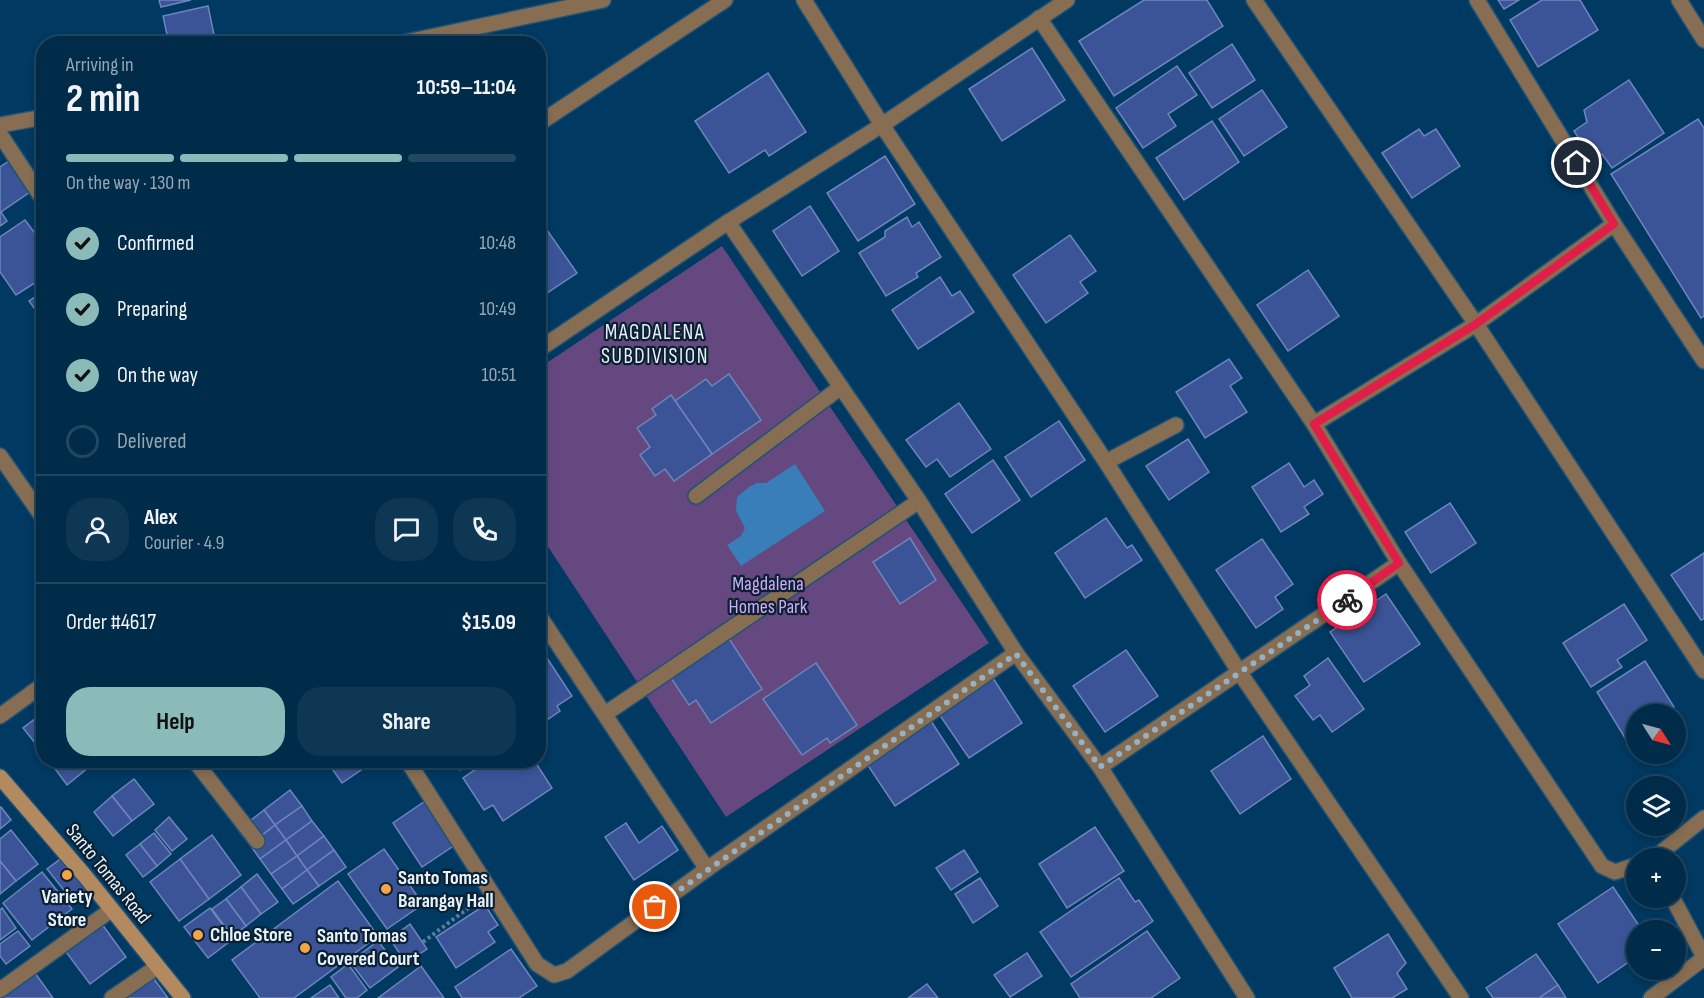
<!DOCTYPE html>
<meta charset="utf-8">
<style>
:root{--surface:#002b49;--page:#0e3753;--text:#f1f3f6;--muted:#95a7b4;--line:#224761;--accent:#8bbbb9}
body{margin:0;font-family:"Sofia Sans Condensed",sans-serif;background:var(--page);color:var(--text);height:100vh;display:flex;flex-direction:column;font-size:22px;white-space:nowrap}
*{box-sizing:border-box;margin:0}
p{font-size:20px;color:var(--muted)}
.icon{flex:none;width:33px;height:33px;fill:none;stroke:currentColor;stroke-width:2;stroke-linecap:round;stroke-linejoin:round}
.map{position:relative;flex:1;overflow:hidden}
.side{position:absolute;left:36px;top:36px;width:510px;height:732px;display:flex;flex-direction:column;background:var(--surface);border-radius:24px;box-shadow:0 3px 9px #0003,0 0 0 2px var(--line)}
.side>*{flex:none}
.needle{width:39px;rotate:126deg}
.buttons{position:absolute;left:1626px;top:704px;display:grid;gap:12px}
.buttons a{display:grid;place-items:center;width:60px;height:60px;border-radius:50%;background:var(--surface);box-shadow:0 3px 9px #0003,0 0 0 2px var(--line);font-size:30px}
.pin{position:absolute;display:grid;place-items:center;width:51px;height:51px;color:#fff;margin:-26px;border:3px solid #fff;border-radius:50%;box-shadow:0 2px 6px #0007}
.courier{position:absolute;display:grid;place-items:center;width:60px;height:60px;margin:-30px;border:4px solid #e11d48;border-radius:50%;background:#fff;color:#222;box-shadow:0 2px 8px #0007}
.overview em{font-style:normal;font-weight:700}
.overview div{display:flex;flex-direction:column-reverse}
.overview{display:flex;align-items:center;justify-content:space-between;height:102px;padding:0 30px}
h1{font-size:39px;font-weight:700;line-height:45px}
.bar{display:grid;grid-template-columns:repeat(4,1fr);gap:9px 6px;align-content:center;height:72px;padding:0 30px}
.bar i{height:8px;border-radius:4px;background:var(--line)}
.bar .active{background:var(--accent)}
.bar p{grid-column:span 4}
.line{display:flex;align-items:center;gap:15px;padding:0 30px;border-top:2px solid var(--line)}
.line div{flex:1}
.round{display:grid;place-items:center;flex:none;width:63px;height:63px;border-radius:24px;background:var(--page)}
ol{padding:0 30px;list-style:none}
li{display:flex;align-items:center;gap:18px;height:66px}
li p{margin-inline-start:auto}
li .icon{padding:6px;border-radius:50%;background:var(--accent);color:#111;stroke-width:4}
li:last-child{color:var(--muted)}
li i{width:33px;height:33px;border:3px solid var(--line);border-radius:50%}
.action{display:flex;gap:12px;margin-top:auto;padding:12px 30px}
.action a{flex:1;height:69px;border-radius:24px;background:var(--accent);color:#111;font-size:24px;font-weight:700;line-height:69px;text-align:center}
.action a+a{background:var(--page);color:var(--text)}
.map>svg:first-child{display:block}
.green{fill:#64487f}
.water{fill:#397eb8}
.building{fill:#3b5497;stroke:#6e85bc;stroke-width:1.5}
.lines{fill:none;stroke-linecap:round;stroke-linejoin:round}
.lane-casing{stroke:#205376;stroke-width:18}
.street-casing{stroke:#205376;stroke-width:18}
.secondary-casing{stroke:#205376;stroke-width:18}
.path{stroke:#587f9c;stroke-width:4;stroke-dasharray:3 3;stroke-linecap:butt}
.lane{stroke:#876d52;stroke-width:15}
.street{stroke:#876d52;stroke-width:15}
.secondary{stroke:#b38a60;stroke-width:15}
.done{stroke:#96b1c4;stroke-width:6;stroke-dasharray:0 10.8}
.route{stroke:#e11d48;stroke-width:8}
.poi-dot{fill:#f5a345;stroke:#0b2031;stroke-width:2}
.labels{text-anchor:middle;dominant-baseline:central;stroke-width:4.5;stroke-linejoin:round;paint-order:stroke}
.park-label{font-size:20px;fill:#d0aaf8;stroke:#0b2031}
.street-label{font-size:20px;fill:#e6f1fa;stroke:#0b2031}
.poi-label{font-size:20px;font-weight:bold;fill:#e6f1fa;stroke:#0b2031;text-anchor:start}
.neighbourhood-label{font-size:21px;letter-spacing:1.5px;fill:#e6f1fa;stroke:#0b2031}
</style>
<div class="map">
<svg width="1704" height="998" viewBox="0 0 1704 998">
<rect width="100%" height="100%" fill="#003961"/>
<!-- green -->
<path class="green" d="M722,246L989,643L726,817L539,533V368Z"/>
<!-- water -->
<path class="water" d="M795,464L825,511L741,566L727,545L741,536L745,528L736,511L737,497L749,487L757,483H766Z"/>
<!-- building -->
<g class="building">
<path d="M159,0H191L161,7Z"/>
<path d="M1144,0H1207L1223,26L1114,96L1079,41Z"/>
<path d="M1498,0H1519L1504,9Z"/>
<path d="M1542,0H1580L1598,30L1538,67L1510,20Z"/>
<path d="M208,6L216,44H169L163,16Z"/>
<path d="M1232,44L1255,80L1212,108L1189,73Z"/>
<path d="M1032,48L1065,100L1002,141L969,89Z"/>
<path d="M1177,66L1197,95L1168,114L1176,126L1143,148L1116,108Z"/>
<path d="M768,73L806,132L769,156L765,150L729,173L695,121Z"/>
<path d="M1629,80L1664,133L1612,168L1602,154L1593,160L1574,131L1587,122L1584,110Z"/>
<path d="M1262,90L1287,127L1244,156L1219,119Z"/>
<path d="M1698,119L1704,128V316L1701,318L1611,174Z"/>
<path d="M1212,121L1239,162L1184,200L1156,158Z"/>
<path d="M1419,129L1424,136L1436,129L1460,166L1412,198L1382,153Z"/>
<path d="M885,156L915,204L858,241L827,193Z"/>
<path d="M9,161L30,192L1,212L7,221L0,226V167Z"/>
<path d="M810,206L839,251L802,276L773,231Z"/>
<path d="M907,217L912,227L919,222L941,257L916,273L918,277L886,296L859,253L885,237V231Z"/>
<path d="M25,220L34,232L40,229L44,235V277L16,295L0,272V237Z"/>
<path d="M547,230L577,273L538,299V236Z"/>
<path d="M1070,235L1096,271L1080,282L1088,293L1046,323L1013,275Z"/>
<path d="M1308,270L1339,316L1288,351L1257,305Z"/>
<path d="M940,277L952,296L960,291L974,312L918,349L892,310Z"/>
<path d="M44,291V322L29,301Z"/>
<path d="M1229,359L1242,378L1230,386L1247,412L1205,438L1176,392Z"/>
<path d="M729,374L761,420L712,454L675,401L706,379L712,386Z"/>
<path d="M671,395L712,454L674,481L665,469L655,476L640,455L650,447L637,428L656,415L652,409Z"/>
<path d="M959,403L991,449L950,477L937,459L926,467L906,440Z"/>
<path d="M1059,421L1085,460L1031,497L1005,457Z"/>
<path d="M1188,439L1209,472L1169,500L1146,466Z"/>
<path d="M993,460L1020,500L972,533L945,494Z"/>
<path d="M1289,463L1304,487L1314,480L1323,494L1304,507L1309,514L1281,532L1252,487Z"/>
<path d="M1450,503L1476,543L1431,573L1405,532Z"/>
<path d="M1106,518L1127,548L1132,545L1142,560L1085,598L1055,553Z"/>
<path d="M910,538L936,580L900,604L873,562Z"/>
<path d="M1262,539L1293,584L1275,597L1283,609L1256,628L1216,570Z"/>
<path d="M1704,553V619L1701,620L1671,575Z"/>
<path d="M1386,594L1420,644L1364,682L1330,632Z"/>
<path d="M1624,604L1647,640L1617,660L1622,667L1591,687L1563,643Z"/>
<path d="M726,634L762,689L711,723L696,700L689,705L667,672Z"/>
<path d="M1126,650L1158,696L1105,732L1073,686Z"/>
<path d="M545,655L572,696L557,706L560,711L538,726V659Z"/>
<path d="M1328,658L1364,709L1332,732L1320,715L1313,720L1295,696L1310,685L1304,676Z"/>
<path d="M1645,661L1674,707L1663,714H1636V731L1625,738L1597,692Z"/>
<path d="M816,663L857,725L830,743L827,738L802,755L763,699Z"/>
<path d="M993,678L1022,723L969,758L939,714Z"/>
<path d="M44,712V745L39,748L23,728Z"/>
<path d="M931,721L959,764L895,806L867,764Z"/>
<path d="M1263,736L1291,779L1240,814L1211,771Z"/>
<path d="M60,760H84L89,767L67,785L53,766Z"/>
<path d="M326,760H363L367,766L342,783Z"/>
<path d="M454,760H474L460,770Z"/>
<path d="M489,760H534L552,788L503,821L493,805L484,810L463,778Z"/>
<path d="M134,779L154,804L132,821L112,796Z"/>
<path d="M290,790L302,806L275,825L264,810Z"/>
<path d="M112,796L132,821L113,836L94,812Z"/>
<path d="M428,799L458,843L422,867L393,823Z"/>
<path d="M302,806L312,821L286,840L275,825Z"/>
<path d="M1,807L11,820L0,829V808Z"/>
<path d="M264,810L275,825L250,845L238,830Z"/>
<path d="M169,817L187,839L172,851L155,830Z"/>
<path d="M312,821L324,836L297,856L286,840Z"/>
<path d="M626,823L639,843L662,826L678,850L634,880L605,837Z"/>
<path d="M275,825L286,840L260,859L250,845Z"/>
<path d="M1095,827L1124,871L1067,908L1039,864Z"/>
<path d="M11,830L38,864L16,881L0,861V839Z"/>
<path d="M154,833L171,854L157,866L140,844Z"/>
<path d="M212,835L241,875L209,899L180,859Z"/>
<path d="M324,836L334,850L307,870L297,856Z"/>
<path d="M286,840L297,856L271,874L260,859Z"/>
<path d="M140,844L157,866L143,877L126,855Z"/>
<path d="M384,849L423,904L387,929L348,874Z"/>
<path d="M334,850L346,867L319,886L307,870Z"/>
<path d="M964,850L978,872L951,890L936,868Z"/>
<path d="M71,851L97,885L74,903L47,869Z"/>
<path d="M297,856L307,870L282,889L271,874Z"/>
<path d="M180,859L209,899L179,921L150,882Z"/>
<path d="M0,861L16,881L0,894Z"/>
<path d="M307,870L319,886L293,904L282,889Z"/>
<path d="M42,872L72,909L32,940L3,903Z"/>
<path d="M257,874L278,902L261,914L241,887Z"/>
<path d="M980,878L998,906L973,923L955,894Z"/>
<path d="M1119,878L1135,902L1139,900L1153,921L1071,977L1040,932Z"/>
<path d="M338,881L378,936L294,998H260L232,960Z"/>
<path d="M241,887L261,914L246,926L226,899Z"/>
<path d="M1613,887L1642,930H1636V957L1598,983L1558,924Z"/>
<path d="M226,899L246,926L232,936L212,909Z"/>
<path d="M485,905L498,925L488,932L495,942L456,968L436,937Z"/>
<path d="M2,908L16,928L0,940V910Z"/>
<path d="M210,908L233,939L208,958L184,927Z"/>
<path d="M99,920L126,957L90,984L63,948Z"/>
<path d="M410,924L427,949L406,963L390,939Z"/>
<path d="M18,931L30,946L6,964L0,956V944Z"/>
<path d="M1147,931L1180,978L1151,998H1080L1071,984Z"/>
<path d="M1388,934L1406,963L1397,973L1407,989L1392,998H1352L1334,968Z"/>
<path d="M378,941L398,967L370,988L350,962Z"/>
<path d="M511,949L537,986L519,998H462L455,987Z"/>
<path d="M1027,953L1042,976L1010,997L994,975Z"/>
<path d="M1536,954L1558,985L1539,998H1493L1486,988Z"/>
<path d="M348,964L367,990L357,998H346L331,977Z"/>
<path d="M421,966L444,998H378Z"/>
<path d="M35,973L53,998H0V996Z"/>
<path d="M151,975L168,998H120Z"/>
<path d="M927,984L938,998H908Z"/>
<path d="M330,985L339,998H311Z"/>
<path d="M1558,985L1566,998H1539Z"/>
</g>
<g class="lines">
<defs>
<g id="lane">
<path d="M1106,462L1176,425"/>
<path d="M696,496L841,387"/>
</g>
<g id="street">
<path d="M804,0L882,125L1106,462L1240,673L1461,998"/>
<path d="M1254,0L1476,324L1704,671"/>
<path d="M1477,0L1614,224L1704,361"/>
<path d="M1679,0L1704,40"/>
<path d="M1039,18L1314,424L1399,563L1602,866L1615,872L1636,865"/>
<path d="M397,44L603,0"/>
<path d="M538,124L725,0"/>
<path d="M0,125L44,117"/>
<path d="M0,134L44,201"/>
<path d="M728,222L919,501L1016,653L1100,767L1247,998"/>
<path d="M538,350L728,222L882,125L1067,0"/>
<path d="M1314,424L1476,324L1614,224"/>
<path d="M0,456L44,519"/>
<path d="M538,614L707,869"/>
<path d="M605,714L919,501"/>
<path d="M0,716L44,684"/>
<path d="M194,760L257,841"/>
<path d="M407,760L537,964L554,975L567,971L707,869L1016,653"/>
<path d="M1100,767L1399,563"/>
<path d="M1654,858L1704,818"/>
<path d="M1672,897L1704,957"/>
<path d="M0,990L111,910"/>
<path d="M112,998L157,967"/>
<path d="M1651,998L1704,958"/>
</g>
<path id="secondary" d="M0,777L85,876L183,998"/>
</defs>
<!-- lane casing -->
<use href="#lane" class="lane-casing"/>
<!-- street casing -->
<use href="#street" class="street-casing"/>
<!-- secondary casing -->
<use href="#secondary" class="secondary-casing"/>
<!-- path -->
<path class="path" d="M423,942L471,906"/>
<!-- lane -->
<use href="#lane" class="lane"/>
<!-- street -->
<use href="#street" class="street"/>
<!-- secondary -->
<use href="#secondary" class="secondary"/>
</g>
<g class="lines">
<!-- done -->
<path class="done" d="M655,907L1016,654L1100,767L1347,600"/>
<!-- route -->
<path class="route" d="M1347,600L1399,563L1314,424L1476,324L1614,224L1577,163"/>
</g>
<!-- markers -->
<g class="poi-dot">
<circle cx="67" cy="875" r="6"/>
<circle cx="386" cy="889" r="6"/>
<circle cx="198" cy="935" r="6"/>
<circle cx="305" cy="948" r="6"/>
</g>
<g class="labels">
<!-- park labels -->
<g class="park-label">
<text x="768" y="584">Magdalena<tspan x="768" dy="23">Homes Park</tspan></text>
</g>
<!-- street labels -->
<g class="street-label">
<text transform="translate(108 874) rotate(51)">Santo Tomas Road</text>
</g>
<!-- poi labels -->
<g class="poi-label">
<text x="398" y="878">Santo Tomas<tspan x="398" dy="23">Barangay Hall</tspan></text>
<text x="67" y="897" text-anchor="middle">Variety<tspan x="67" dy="23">Store</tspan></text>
<text x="210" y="935">Chloe Store</text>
<text x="317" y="936">Santo Tomas<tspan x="317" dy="23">Covered Court</tspan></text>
</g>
<!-- neighbourhood labels -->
<g class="neighbourhood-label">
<text x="655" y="332">MAGDALENA<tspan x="655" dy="24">SUBDIVISION</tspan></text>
</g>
</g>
</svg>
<div class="buttons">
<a><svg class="needle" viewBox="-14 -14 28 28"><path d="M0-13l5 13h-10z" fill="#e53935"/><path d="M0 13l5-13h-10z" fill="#95a7b4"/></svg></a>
<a><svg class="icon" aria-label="layers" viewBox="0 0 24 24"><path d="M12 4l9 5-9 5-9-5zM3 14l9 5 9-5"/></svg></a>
<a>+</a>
<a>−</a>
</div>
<div class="pin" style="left:655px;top:907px;background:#ea580c"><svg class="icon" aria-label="bag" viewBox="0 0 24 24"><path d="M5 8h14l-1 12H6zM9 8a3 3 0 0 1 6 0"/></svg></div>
<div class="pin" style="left:1577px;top:163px;background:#1f2937"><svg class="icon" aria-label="home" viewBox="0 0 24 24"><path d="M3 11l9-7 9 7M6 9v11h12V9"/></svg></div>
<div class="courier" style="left:1347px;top:600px"><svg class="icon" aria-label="bike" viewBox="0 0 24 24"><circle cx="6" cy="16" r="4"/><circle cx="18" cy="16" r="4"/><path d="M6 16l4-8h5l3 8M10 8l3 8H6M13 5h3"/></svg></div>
<section class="side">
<div class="overview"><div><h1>2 min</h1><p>Arriving in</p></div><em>10:59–11:04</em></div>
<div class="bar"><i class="active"></i><i class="active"></i><i class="active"></i><i></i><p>On the way · 130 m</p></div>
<ol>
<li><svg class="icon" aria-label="check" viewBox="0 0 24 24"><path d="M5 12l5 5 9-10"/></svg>Confirmed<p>10:48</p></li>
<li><svg class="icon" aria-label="check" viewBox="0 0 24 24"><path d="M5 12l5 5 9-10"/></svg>Preparing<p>10:49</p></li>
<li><svg class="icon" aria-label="check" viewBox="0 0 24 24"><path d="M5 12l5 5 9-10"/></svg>On the way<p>10:51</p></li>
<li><i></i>Delivered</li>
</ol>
<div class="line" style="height:108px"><a class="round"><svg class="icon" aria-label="person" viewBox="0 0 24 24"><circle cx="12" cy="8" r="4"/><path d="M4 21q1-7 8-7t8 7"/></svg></a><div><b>Alex</b><p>Courier · 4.9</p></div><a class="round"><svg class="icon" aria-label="chat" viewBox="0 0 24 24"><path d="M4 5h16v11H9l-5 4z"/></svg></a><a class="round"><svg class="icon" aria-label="phone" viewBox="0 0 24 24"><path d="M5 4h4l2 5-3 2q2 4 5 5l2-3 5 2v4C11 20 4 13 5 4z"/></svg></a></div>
<div class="line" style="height:78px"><div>Order #4617</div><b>$15.09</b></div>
<div class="action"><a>Help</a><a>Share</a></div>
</section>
</div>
